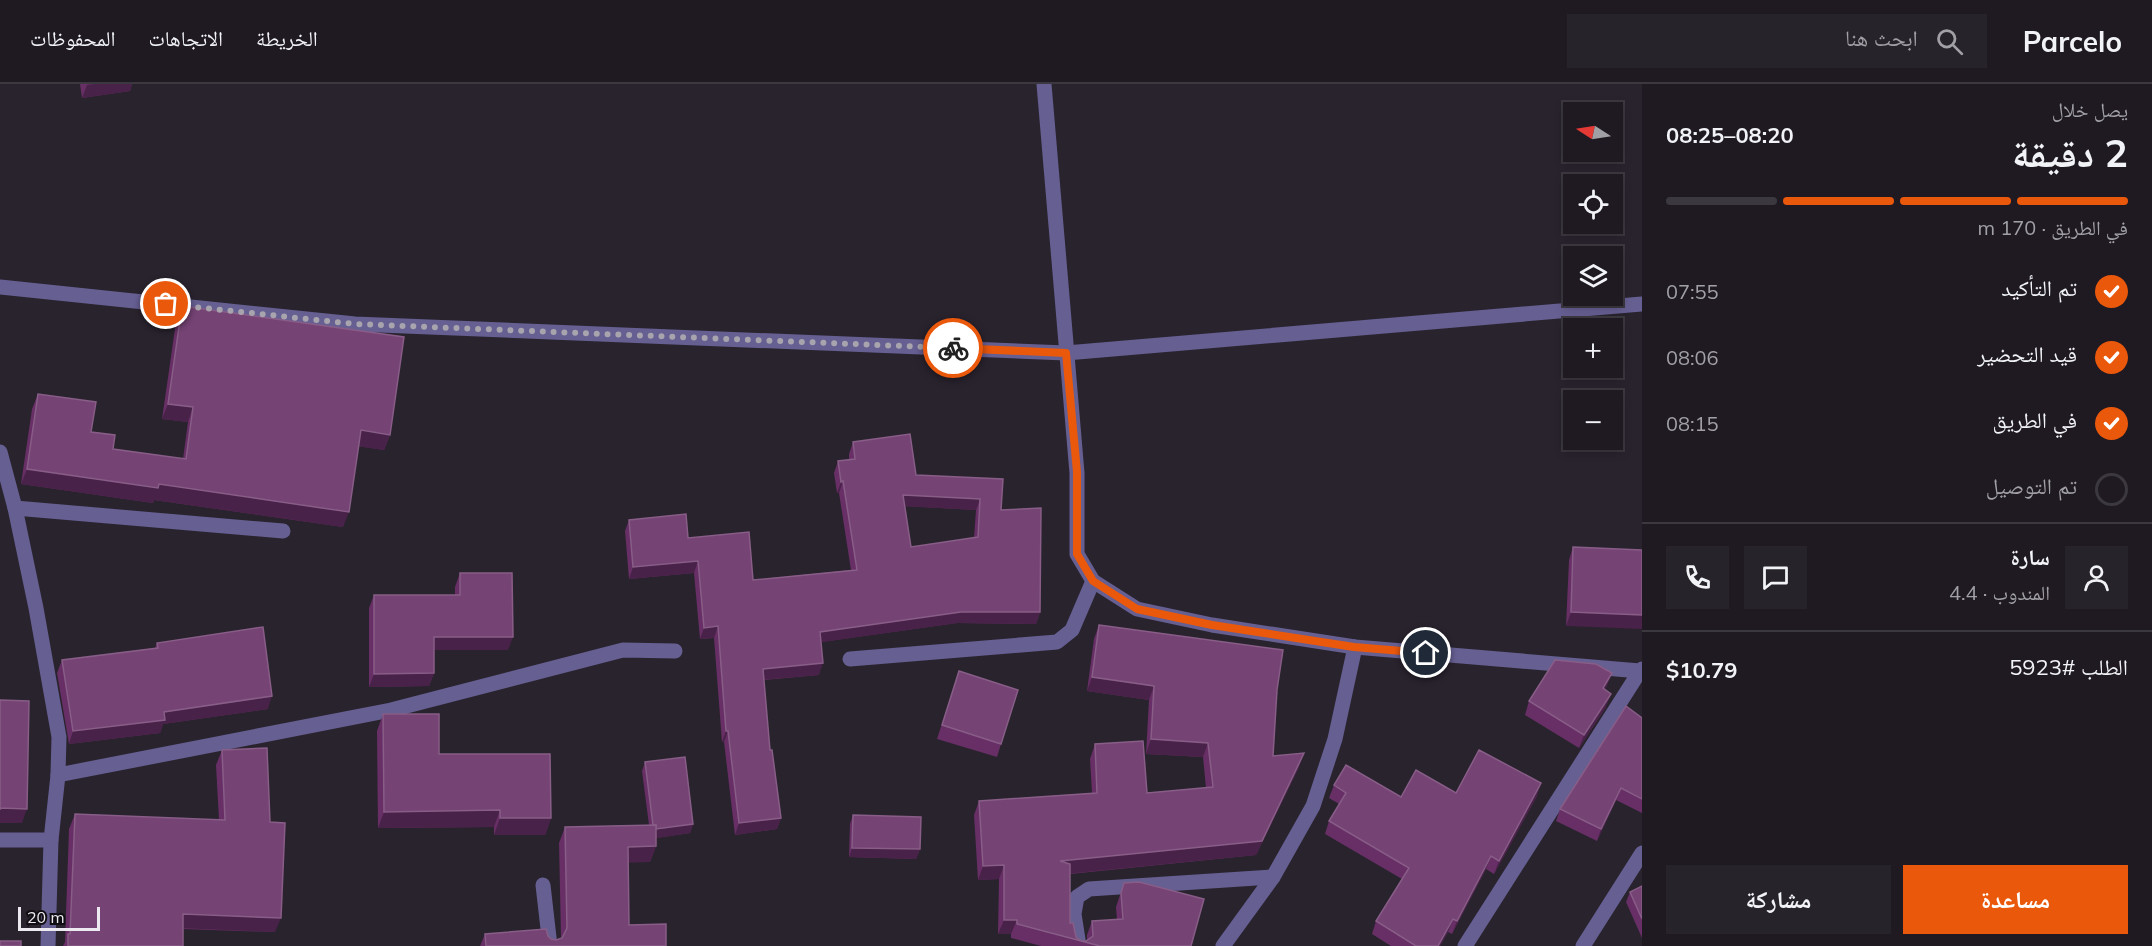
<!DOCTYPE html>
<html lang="ar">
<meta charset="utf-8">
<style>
:root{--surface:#1f1a22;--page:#27232a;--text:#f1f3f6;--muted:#a1a1a5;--line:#3c3840;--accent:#ea580c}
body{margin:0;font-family:Mulish,"Noto Naskh Arabic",sans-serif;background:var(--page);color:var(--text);direction:rtl;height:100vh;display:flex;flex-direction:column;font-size:22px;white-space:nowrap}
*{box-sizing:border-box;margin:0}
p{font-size:20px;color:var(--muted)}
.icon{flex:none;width:33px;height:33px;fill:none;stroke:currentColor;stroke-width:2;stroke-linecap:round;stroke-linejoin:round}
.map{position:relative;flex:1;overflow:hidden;direction:ltr}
.drawer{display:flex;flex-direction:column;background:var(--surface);width:510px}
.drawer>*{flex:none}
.needle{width:39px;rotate:282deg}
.fabs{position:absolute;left:1563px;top:18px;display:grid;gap:12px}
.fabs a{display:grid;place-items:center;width:60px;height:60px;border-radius:0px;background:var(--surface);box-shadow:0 3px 9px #0003,0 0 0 2px var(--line);font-size:30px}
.scale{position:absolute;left:18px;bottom:15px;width:82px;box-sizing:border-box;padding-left:6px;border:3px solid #ede9f1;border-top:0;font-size:16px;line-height:21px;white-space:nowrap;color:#ede9f1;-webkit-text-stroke:4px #110e13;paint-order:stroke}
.pin{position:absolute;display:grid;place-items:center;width:51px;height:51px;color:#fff;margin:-26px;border:3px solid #fff;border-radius:50%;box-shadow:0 2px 6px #0007}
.courier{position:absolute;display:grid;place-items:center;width:60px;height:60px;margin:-30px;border:4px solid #ea580c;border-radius:50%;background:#fff;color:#222;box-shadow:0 2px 8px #0007}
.summary em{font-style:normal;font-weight:700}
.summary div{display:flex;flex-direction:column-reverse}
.summary{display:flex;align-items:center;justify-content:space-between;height:102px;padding:0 24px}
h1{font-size:39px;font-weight:700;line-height:45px}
.bar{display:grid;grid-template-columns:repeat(4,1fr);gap:9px 6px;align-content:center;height:72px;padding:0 24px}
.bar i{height:8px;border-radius:4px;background:var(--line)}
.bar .current{background:var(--accent)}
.bar p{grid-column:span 4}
.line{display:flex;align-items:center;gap:15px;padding:0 24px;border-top:2px solid var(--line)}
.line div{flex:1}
.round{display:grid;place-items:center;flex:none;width:63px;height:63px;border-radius:0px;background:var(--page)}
ol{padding:0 24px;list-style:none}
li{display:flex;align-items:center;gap:18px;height:66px}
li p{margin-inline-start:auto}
li .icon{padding:6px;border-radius:50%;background:var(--accent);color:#fff;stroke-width:4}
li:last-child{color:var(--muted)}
li i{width:33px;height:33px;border:3px solid var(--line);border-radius:50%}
.primary-button{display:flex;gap:12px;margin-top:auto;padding:12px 24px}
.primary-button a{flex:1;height:69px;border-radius:0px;background:var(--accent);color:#fff;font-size:24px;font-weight:700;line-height:69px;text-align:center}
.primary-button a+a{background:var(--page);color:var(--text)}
header{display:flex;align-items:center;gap:36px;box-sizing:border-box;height:84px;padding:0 30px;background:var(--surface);border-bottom:2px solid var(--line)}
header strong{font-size:28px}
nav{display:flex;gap:33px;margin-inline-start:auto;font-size:21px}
.search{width:420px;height:54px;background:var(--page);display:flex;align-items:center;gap:15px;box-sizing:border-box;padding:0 21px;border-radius:0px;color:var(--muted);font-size:22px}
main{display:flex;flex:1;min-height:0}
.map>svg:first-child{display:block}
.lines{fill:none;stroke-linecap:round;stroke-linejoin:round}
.street{stroke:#665f92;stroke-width:15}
.wall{fill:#672f65;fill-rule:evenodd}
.shaded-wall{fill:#482248}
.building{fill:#754374;stroke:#885d87;stroke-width:1.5;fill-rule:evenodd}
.done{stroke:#a8a4ad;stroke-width:6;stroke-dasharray:0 10.8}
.route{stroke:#ea580c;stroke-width:8}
</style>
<header>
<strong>Parcelo</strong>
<div class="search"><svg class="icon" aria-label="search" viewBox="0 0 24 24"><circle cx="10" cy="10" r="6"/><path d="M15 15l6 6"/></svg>ابحث هنا</div>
<nav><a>الخريطة</a><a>الاتجاهات</a><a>المحفوظات</a></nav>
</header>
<main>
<section class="drawer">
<div class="summary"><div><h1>2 دقيقة</h1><p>يصل خلال</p></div><em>08:20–08:25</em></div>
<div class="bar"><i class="current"></i><i class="current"></i><i class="current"></i><i></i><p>في الطريق · 170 m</p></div>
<ol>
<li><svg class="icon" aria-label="check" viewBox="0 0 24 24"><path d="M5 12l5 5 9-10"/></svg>تم التأكيد<p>07:55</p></li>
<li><svg class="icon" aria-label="check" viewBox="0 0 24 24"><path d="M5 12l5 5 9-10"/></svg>قيد التحضير<p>08:06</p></li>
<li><svg class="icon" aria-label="check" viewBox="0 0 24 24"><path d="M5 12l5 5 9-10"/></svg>في الطريق<p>08:15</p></li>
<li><i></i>تم التوصيل</li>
</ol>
<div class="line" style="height:108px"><a class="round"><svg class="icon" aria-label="person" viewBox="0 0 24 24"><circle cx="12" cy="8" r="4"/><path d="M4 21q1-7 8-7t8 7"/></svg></a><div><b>سارة</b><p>المندوب · 4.4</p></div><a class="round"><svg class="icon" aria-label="chat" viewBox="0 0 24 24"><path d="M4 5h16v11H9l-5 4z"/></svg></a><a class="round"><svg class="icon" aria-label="phone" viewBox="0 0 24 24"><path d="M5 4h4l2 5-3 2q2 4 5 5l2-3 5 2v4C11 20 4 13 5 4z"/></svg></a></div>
<div class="line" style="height:78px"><div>الطلب #5923</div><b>$10.79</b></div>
<div class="primary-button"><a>مساعدة</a><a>مشاركة</a></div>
</section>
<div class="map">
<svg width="1642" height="862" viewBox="0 0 1642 862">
<rect width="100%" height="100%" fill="#29232e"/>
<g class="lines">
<!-- street -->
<g class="street">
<path d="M1044,0L1077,389V470L1093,497L1137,525L1212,541L1355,563L1640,587L1642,585"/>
<path d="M0,203L355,240L1066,269L1642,220"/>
<path d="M0,368L15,424L36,524L59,653L58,691L51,756L48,862"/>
<path d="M15,424L283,447"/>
<path d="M850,575L1057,558L1072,546L1093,497"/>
<path d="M58,691L391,626L623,566L675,567"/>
<path d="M0,756H51"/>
<path d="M543,801L550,862"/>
<path d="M1079,862L1074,830L1077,813L1089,805L1273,793"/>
<path d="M1223,862L1273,793L1313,722L1335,655L1355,563"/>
<path d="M1465,862L1640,587H1642"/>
<path d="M1583,862L1642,769"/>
</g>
</g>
<!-- wall -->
<g class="wall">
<path d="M80,0H132L130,7L82,14Z"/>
<path d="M182,222L390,351L384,366L358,362L343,443L154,416L153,419L21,400L32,325L38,310L91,348L113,365L183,375L188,338L162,335L176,238Z"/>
<path d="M853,358L916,391L1003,395L1001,426L1040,528L1036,540L957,539L821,558L819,591L764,596L770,666L781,734L777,745L735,751L724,658H722L714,554L700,555L694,489L629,495L625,447L629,436L688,454L753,496L851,486L839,409H837L834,389L838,377L849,376V370ZM905,422L976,426L974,454L911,463Z"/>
<path d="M1573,463L1642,466L1566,542L1569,476Z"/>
<path d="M460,489L508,566H434V589L429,602L369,603V524L374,511H455V503Z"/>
<path d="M1099,541L1277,606L1273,672L1299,683L1256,771L1070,790V839L1076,853L1081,857H1086L1087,856V851L1092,837L1117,836L1116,823L1124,799L1191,862H1041L1011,854V850H998L999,795L978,796L974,731L979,717L1092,709L1090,675L1095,660L1147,709L1206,704L1203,673L1146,670L1149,616L1087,607L1094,555Z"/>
<path d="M157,559L268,625L163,640L160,649L69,660L57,589L62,576L155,564Z"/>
<path d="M959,587L1001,660L997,673L937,655Z"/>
<path d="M1612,589L1605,605L1606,623L1579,664L1525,631L1529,617Z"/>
<path d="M383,630L439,670L551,734L545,751H494V743L378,744L377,647Z"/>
<path d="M1642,634V729L1616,716L1597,757L1556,737L1560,725Z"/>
<path d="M222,666L270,738L275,848L183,845V862H63L65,858L69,745L75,730L219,736L216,681Z"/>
<path d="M645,678L693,740L690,749L656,754V762L650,778H628L629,841L666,862H480L485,850L548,852L551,855L556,856L561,854L559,759L565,743L649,741L642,687Z"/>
<path d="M1334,701L1401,713L1456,709L1537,712L1494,790L1486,785L1452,850L1448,848L1440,862H1391L1372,850L1376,837L1402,795L1325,750L1329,737L1339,720L1329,714Z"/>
<path d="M853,731L920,765L916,775L849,773L850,740Z"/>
<path d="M1642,802V854L1626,818L1630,808Z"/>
</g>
<!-- shaded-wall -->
<g class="shaded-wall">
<path d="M95,0H132L130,7L82,14L87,1Z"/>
<path d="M168,320L193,323L188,338L162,335Z"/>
<path d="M361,346L390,351L384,366L355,362Z"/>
<path d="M27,385L159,400L349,428L343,443L154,416L153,419L21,400Z"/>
<path d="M843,397L839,409H837L841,398Z"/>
<path d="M903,411L980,415L976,426L899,422Z"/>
<path d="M698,477L694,489L629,495L633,483Z"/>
<path d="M961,528H1040L1036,540L957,539L816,559L820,548Z"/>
<path d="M1571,528L1642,531V545L1566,542Z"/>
<path d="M718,542L714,554L700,555L704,544Z"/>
<path d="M434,553H513L508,566H430Z"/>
<path d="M823,579L819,591L759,596L763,585Z"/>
<path d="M434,589L429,602L369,603L374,590Z"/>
<path d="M1612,589L1607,602L1598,617L1603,604Z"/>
<path d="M1092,593L1154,602L1149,616L1087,607Z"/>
<path d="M1611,610L1606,623L1579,664L1584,651Z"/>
<path d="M272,612L268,625L163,640L160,649L69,660L73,647L164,628Z"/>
<path d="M726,647H728L724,658H722Z"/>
<path d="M1151,655L1208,659L1203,673L1146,670Z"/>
<path d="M1304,669L1299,683L1256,771L1055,791L1060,777Z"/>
<path d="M1541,699L1537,712L1494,790L1499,777Z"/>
<path d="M1621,704L1616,716L1597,757L1601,745Z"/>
<path d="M0,724L27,725L22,739H0Z"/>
<path d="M500,726L494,743L378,744L384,728Z"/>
<path d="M500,734H551L545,751H494Z"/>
<path d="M781,734L777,745L735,751L739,739Z"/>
<path d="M693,740L690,749L651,755L654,746Z"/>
<path d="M656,762L650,778L622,779L628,763Z"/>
<path d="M852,764L920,765L916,775L849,773Z"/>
<path d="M1491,772L1486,785L1452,850L1457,837Z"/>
<path d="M1004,781L999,795L978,796L983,782Z"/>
<path d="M183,830L281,834L275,848L178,844Z"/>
<path d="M1453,835L1448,848L1440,862H1438Z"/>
<path d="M1004,836H1017L1011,850H998Z"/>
</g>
<!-- building -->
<g class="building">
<path d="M182,222L404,253L390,351L361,346L349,428L159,400L158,404L27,385L38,310L96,318L91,348L115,351L113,365L186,375L193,323L168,320Z"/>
<path d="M910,350L916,391L1003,395L1001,426L1041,424L1040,528H961L820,548L823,579L763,585L770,666H772L781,734L739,739L728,647H726L718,542L704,544L698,477L633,483L629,436L686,430L688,454L749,448L753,496L857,486L843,397L841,398L838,377L855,375L853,358ZM903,411L980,415L978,453L911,463Z"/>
<path d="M1573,463L1642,466V531L1571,528Z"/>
<path d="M460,489H512L513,553H434V589L374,590V511H460Z"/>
<path d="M1099,541L1283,566L1277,606L1273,672L1304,669L1262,757L1060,777L1070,780V839H1073L1076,853L1081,857H1086L1093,852L1092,837L1123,835L1121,809L1124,799L1139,798L1204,815L1191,862H1100L1017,840V836H1004V781L983,782L979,717L1097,709L1095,660L1143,657L1147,709L1213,703L1208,659L1151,655L1154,602L1092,593Z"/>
<path d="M263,543L272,612L164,628L165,636L73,647L62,576L158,564L157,559Z"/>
<path d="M1555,576L1596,580L1612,589L1603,604L1611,610L1584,651L1529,617Z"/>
<path d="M959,587L1018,606L1001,660L942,641Z"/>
<path d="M0,616L29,617L27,725L0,724V726Z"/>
<path d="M1626,622L1642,634V715L1621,704L1601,745L1560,725Z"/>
<path d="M383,630H439V670H550L551,734H500V726L384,728Z"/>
<path d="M267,664L270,738L285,739L281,834L183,830V862H68V850H70L75,730L225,736L222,666Z"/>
<path d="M1479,666L1541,699L1499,777L1491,772L1457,837L1453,835L1438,862H1416L1376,837L1409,784L1329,737L1346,709L1334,701L1346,681L1401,713L1416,686L1456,709Z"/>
<path d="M685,673L693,740L656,745V741H653L645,678Z"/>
<path d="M853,731L921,733L920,765L852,764Z"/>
<path d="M656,741V762L628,763L629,841L666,840V862H486L485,850L546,845L548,852L551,855L556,856L562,854L567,844L565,743Z"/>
<path d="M1642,802V835L1630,808Z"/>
<rect x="0" y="857" width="21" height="5"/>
</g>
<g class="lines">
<!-- done -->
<path class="done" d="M166,220L355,240L953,264"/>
<!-- route -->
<path class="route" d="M953,264L1066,269L1077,388V470L1093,497L1137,525L1212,541L1354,563L1426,569"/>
</g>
</svg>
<div class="fabs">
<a><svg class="needle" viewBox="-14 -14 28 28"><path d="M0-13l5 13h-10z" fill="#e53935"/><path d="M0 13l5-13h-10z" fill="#a1a1a5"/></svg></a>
<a><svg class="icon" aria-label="locate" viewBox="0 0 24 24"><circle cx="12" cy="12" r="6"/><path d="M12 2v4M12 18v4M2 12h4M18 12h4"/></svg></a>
<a><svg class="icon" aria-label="layers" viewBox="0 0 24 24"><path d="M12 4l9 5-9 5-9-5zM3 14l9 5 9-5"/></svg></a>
<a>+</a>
<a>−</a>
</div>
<div class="scale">20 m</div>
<div class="pin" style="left:166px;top:220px;background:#ea580c"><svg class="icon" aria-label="bag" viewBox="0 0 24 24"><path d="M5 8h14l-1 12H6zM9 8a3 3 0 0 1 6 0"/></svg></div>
<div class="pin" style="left:1426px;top:569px;background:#1f2937"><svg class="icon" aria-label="home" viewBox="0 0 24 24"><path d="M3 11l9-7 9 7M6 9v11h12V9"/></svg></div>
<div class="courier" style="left:953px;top:264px"><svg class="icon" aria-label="bike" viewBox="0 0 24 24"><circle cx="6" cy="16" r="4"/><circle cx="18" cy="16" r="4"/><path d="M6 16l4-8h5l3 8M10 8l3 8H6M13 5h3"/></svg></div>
</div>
</main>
